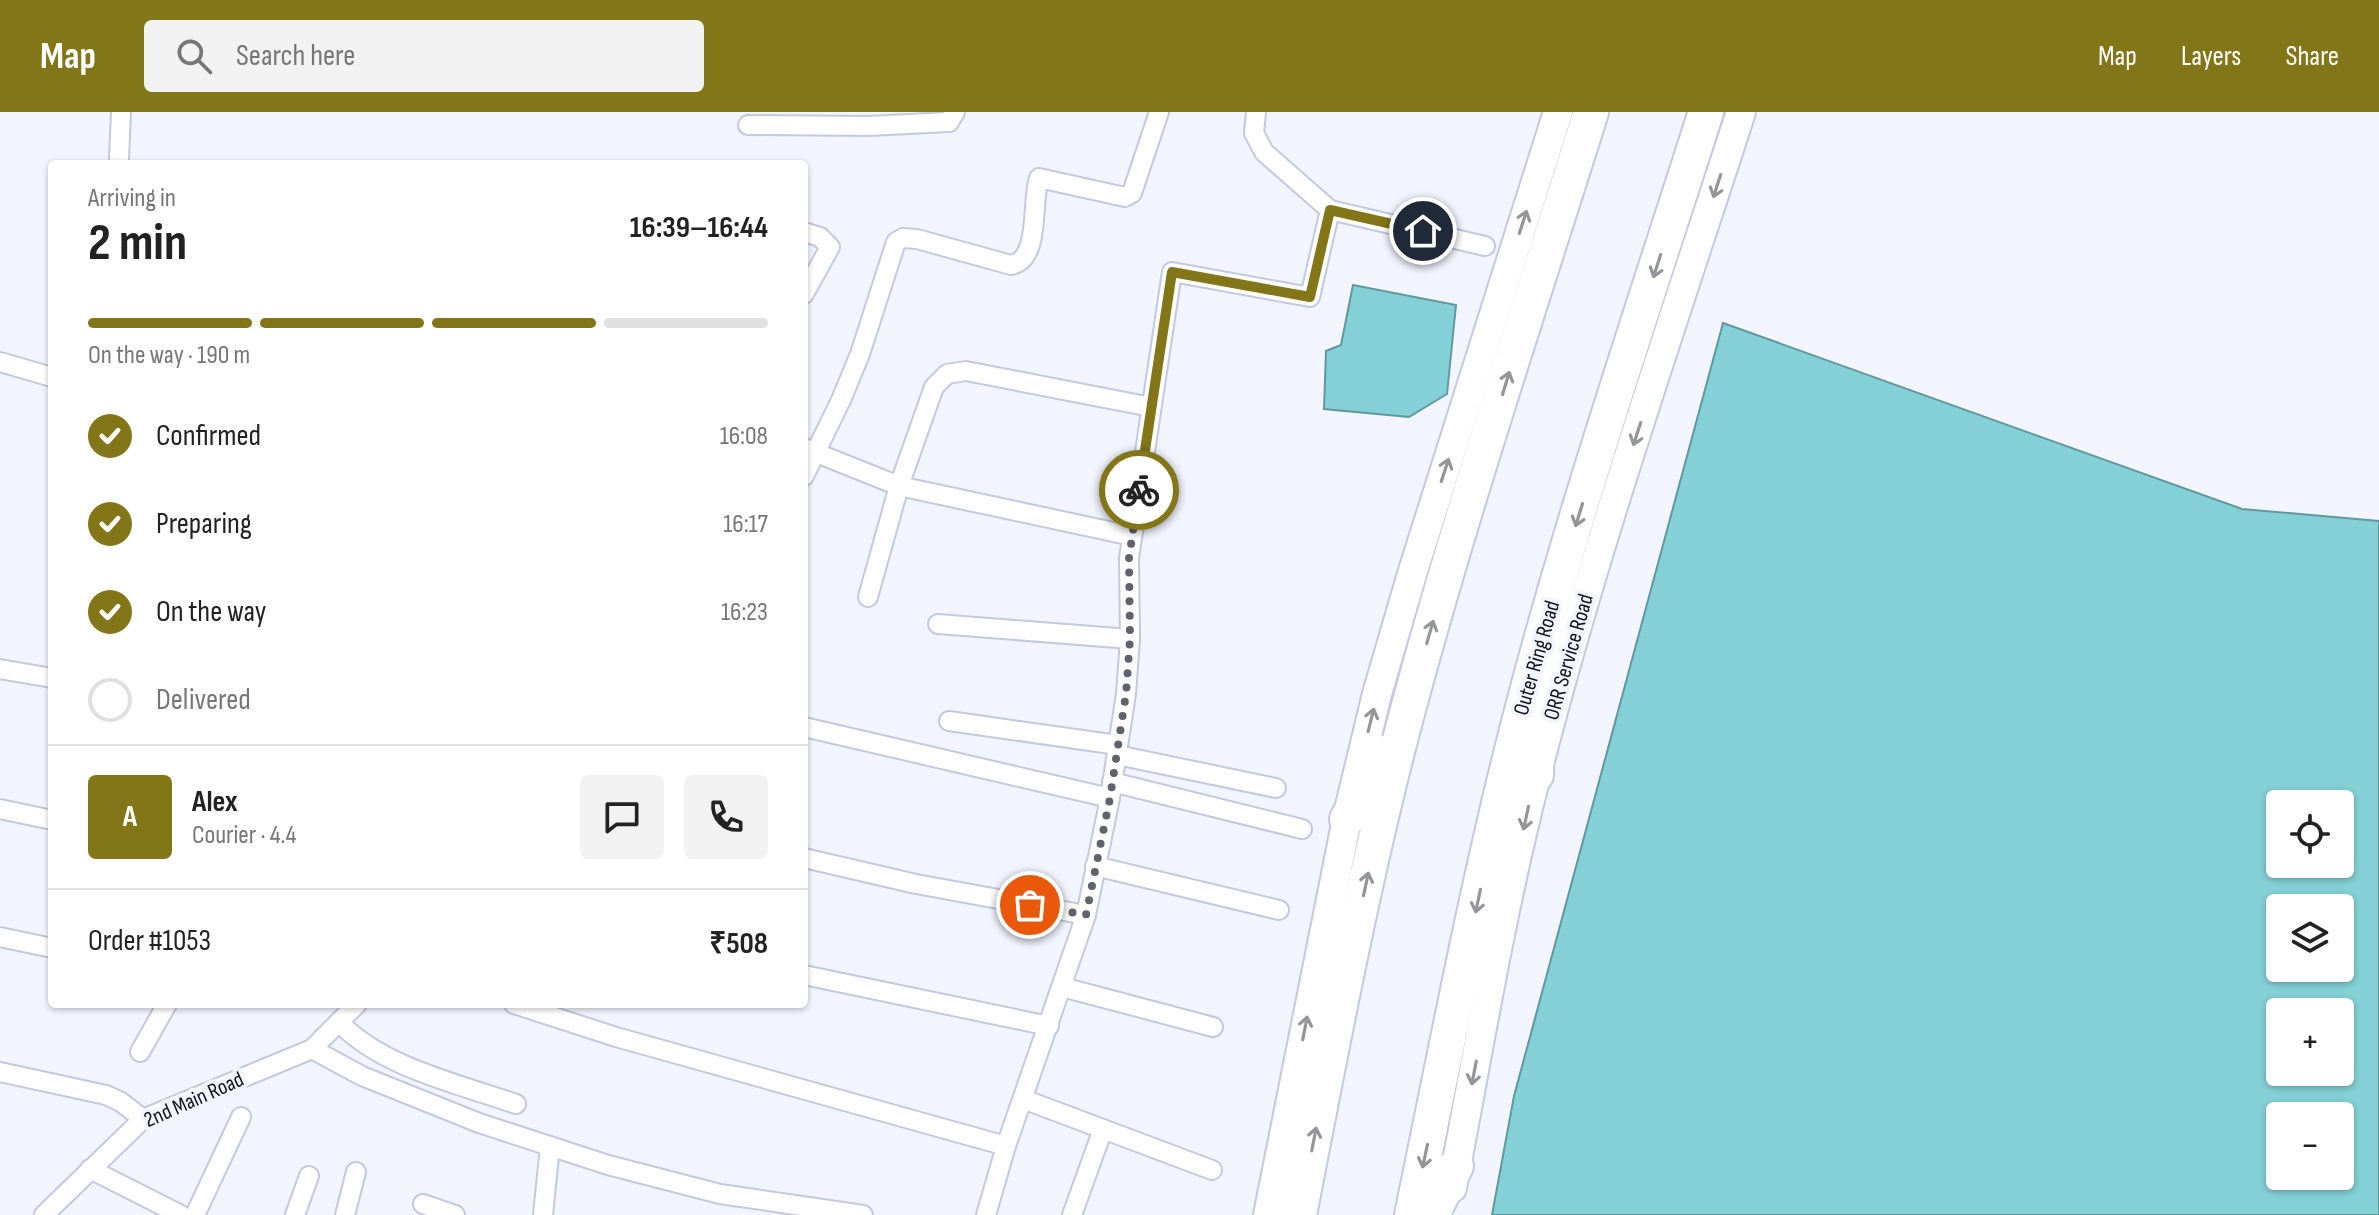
<!DOCTYPE html>
<meta charset="utf-8">
<style>
:root{--surface:#fff;--page:#f2f2f2;--text:#222;--muted:#767676;--line:#e0e0e0;--accent:#827619}
body{margin:0;font-family:"Sofia Sans Condensed",sans-serif;background:var(--page);color:var(--text);height:100vh;display:flex;flex-direction:column;font-size:30px;white-space:nowrap}
*{box-sizing:border-box;margin:0}
p{font-size:26px;color:var(--muted)}
.icon{flex:none;width:44px;height:44px;fill:none;stroke:currentColor;stroke-width:2;stroke-linecap:round;stroke-linejoin:round}
.map{position:relative;flex:1;overflow:hidden}
.drawer{position:absolute;left:48px;top:48px;width:760px;height:848px;display:flex;flex-direction:column;background:var(--surface);border-radius:8px;box-shadow:0 2px 6px #0004}
.drawer>*{flex:none}
.buttons{position:absolute;left:2266px;top:678px;display:grid;gap:16px}
.buttons a{display:grid;place-items:center;width:88px;height:88px;border-radius:8px;background:var(--surface);box-shadow:0 2px 6px #0004;font-size:40px}
.pin{position:absolute;display:grid;place-items:center;width:68px;height:68px;color:#fff;margin:-34px;border:4px solid #fff;border-radius:50%;box-shadow:0 2px 8px #0007}
.courier{position:absolute;display:grid;place-items:center;width:80px;height:80px;margin:-40px;border:6px solid #827619;border-radius:50%;background:#fff;color:#222;box-shadow:0 2px 10px #0007}
.headline em{font-style:normal;font-weight:700}
.headline div{display:flex;flex-direction:column-reverse}
.headline{display:flex;align-items:center;justify-content:space-between;height:136px;padding:0 40px}
h1{font-size:52px;font-weight:700;line-height:60px}
.bar{display:grid;grid-template-columns:repeat(4,1fr);gap:12px 8px;align-content:center;height:96px;padding:0 40px}
.bar i{height:10px;border-radius:6px;background:var(--line)}
.bar .current{background:var(--accent)}
.bar p{grid-column:span 4}
.line{display:flex;align-items:center;gap:20px;padding:0 40px;border-top:2px solid var(--line)}
.line div{flex:1}
.round{display:grid;place-items:center;flex:none;width:84px;height:84px;border-radius:8px;background:var(--page)}
ol{padding:0 40px;list-style:none}
li{display:flex;align-items:center;gap:24px;height:88px}
li p{margin-inline-start:auto}
li .icon{padding:8px;border-radius:50%;background:var(--accent);color:#fff;stroke-width:4}
li:last-child{color:var(--muted)}
li i{width:44px;height:44px;border:4px solid var(--line);border-radius:50%}
header{display:flex;align-items:center;gap:48px;box-sizing:border-box;height:112px;padding:0 40px;background:var(--accent);color:#fff}
header strong{font-size:38px}
nav{display:flex;gap:44px;margin-inline-start:auto;font-size:28px}
.search{width:560px;height:72px;background:var(--page);display:flex;align-items:center;gap:20px;box-sizing:border-box;padding:0 28px;border-radius:8px;color:var(--muted);font-size:30px}
.map>svg:first-child{display:block}
.water{fill:#83d0d6;stroke:#61989e;stroke-width:2;fill-rule:evenodd}
.lines{fill:none;stroke-linecap:round;stroke-linejoin:round}
.minor-casing{stroke:#c3cadf;stroke-width:22}
.primary-casing{stroke:#c3cadf;stroke-width:32}
.motorway-casing{stroke:#c3cadf;stroke-width:38}
.minor{stroke:#fff;stroke-width:18}
.primary{stroke:#fff;stroke-width:28}
.motorway{stroke:#fff;stroke-width:34}
.oneway{stroke:#949599}
.done{stroke:#60636b;stroke-width:8;stroke-dasharray:0 14.4}
.route{stroke:#827619;stroke-width:10}
.labels{text-anchor:middle;dominant-baseline:central;stroke-width:8;stroke-linejoin:round;paint-order:stroke}
.street-label{font-size:22px;fill:#12141c;stroke:#f2f5fe}
</style>
<header>
<strong>Map</strong>
<div class="search"><svg class="icon" aria-label="search" viewBox="0 0 24 24"><circle cx="10" cy="10" r="6"/><path d="M15 15l6 6"/></svg>Search here</div>
<nav><a>Map</a><a>Layers</a><a>Share</a></nav>
</header>
<div class="map">
<svg width="2379" height="1103" viewBox="0 0 2379 1103">
<rect width="100%" height="100%" fill="#f2f5fe"/>
<!-- water -->
<g class="water">
<path d="M1353,173L1456,193L1447,282L1409,305L1324,297L1326,239L1341,233Z"/>
<path d="M1723,211L2242,397L2379,409V1103H1492L1514,984ZM2280,692H2340V752H2280ZM2280,796H2340V856H2280ZM2280,900H2340V960H2280ZM2280,1004H2340V1064H2280Z"/>
</g>
<g class="lines">
<defs>
<g id="minor">
<path d="M1256,0L1254,21L1264,40L1330,98L1485,134"/>
<path d="M748,13L868,14L949,10L955,0"/>
<path d="M119,47L121,0"/>
<path d="M804,120L820,125L830,135L804,182"/>
<path d="M0,250L52,265"/>
<path d="M804,336L899,374L1132,424"/>
<path d="M804,364L841,288L860,242L896,130L903,126L917,127L1011,153C1041,148 1031,89 1039,66L1125,85L1132,81L1159,0"/>
<path d="M868,485L899,374L934,275L947,262L966,259L1151,295"/>
<path d="M938,512L1130,527"/>
<path d="M0,557L52,566"/>
<path d="M949,609L1118,633"/>
<path d="M804,615L1110,686"/>
<path d="M1117,643L1276,676"/>
<path d="M1112,670L1302,717"/>
<path d="M0,697L52,708"/>
<path d="M804,746L916,772L1086,803"/>
<path d="M1095,754L1279,798"/>
<path d="M0,825L52,836"/>
<path d="M804,863L1049,914"/>
<path d="M1062,875L1213,915"/>
<path d="M514,892L616,925L1006,1034"/>
<path d="M339,910C381,955 459,972 516,992"/>
<path d="M312,937L362,964L479,1011L608,1053L720,1082L863,1103"/>
<path d="M140,940L167,892"/>
<path d="M0,960L106,983L121,990L143,1007"/>
<path d="M1023,987L1212,1058"/>
<path d="M90,1057L181,1103"/>
<path d="M423,1092L455,1103"/>
<path d="M44,1103L143,1007L312,937L357,892"/>
<path d="M195,1103L241,1005"/>
<path d="M295,1103L309,1064"/>
<path d="M345,1103L356,1060"/>
<path d="M543,1103L550,1034"/>
<path d="M986,1103L1006,1034L1086,803L1110,686L1126,582L1130,527L1129,446L1172,160L1310,185L1330,98"/>
<path d="M1072,1103L1103,1017"/>
</g>
<g id="primary">
<path d="M1452,1076C1478,941 1500,805 1534,672C1591,445 1669,223 1741,0"/>
<path d="M1268,1103L1348,702L1377,582L1412,462L1558,0"/>
</g>
<g id="motorway">
<path d="M1536,663L1537,593"/>
<path d="M1347,707L1384,641"/>
<path d="M1299,1103C1330,943 1360,782 1401,624C1456,414 1526,207 1591,0"/>
<path d="M1412,1103C1444,949 1473,795 1511,642C1565,425 1638,213 1706,0"/>
<path d="M1432,1103L1456,1054"/>
</g>
</defs>
<!-- minor casing -->
<use href="#minor" class="minor-casing"/>
<!-- primary casing -->
<use href="#primary" class="primary-casing"/>
<!-- motorway casing -->
<use href="#motorway" class="motorway-casing"/>
<!-- minor -->
<use href="#minor" class="minor"/>
<!-- primary -->
<use href="#primary" class="primary"/>
<!-- motorway -->
<use href="#motorway" class="motorway"/>
</g>
<!-- one-way arrows -->
<defs><path id="oneway-shaft" d="M-6 0H5M1.5-3L5.5 0L1.5 3" fill="none" stroke-width="1.6" stroke-linecap="round" stroke-linejoin="round" transform="scale(2)"/></defs>
<g class="oneway">
<use href="#oneway-shaft" transform="translate(1717 74) rotate(108)"/>
<use href="#oneway-shaft" transform="translate(1523 110) rotate(-72)"/>
<use href="#oneway-shaft" transform="translate(1657 154) rotate(108)"/>
<use href="#oneway-shaft" transform="translate(1506 271) rotate(-73)"/>
<use href="#oneway-shaft" transform="translate(1637 322) rotate(108)"/>
<use href="#oneway-shaft" transform="translate(1445 358) rotate(-72)"/>
<use href="#oneway-shaft" transform="translate(1579 403) rotate(107)"/>
<use href="#oneway-shaft" transform="translate(1430 520) rotate(-74)"/>
<use href="#oneway-shaft" transform="translate(1371 608) rotate(-76)"/>
<use href="#oneway-shaft" transform="translate(1526 706) rotate(102)"/>
<use href="#oneway-shaft" transform="translate(1366 772) rotate(-78)"/>
<use href="#oneway-shaft" transform="translate(1478 789) rotate(102)"/>
<use href="#oneway-shaft" transform="translate(1305 916) rotate(-79)"/>
<use href="#oneway-shaft" transform="translate(1474 961) rotate(101)"/>
<use href="#oneway-shaft" transform="translate(1314 1027) rotate(-79)"/>
<use href="#oneway-shaft" transform="translate(1425 1044) rotate(102)"/>
</g>
<g class="lines">
<!-- done -->
<path class="done" d="M1030,793L1086,803L1110,686L1126,582L1130,527L1129,446L1139,378"/>
<!-- route -->
<path class="route" d="M1139,378L1172,160L1310,185L1330,98L1423,119"/>
</g>
<g class="labels">
<!-- street labels -->
<g class="street-label">
<text transform="translate(1569 545) rotate(-74)">ORR Service Road</text>
<text transform="translate(1537 546) rotate(-74)">Outer Ring Road</text>
<text transform="translate(194 988) rotate(-24)">2nd Main Road</text>
</g>
</g>
</svg>
<div class="buttons">
<a><svg class="icon" aria-label="locate" viewBox="0 0 24 24"><circle cx="12" cy="12" r="6"/><path d="M12 2v4M12 18v4M2 12h4M18 12h4"/></svg></a>
<a><svg class="icon" aria-label="layers" viewBox="0 0 24 24"><path d="M12 4l9 5-9 5-9-5zM3 14l9 5 9-5"/></svg></a>
<a>+</a>
<a>−</a>
</div>
<div class="pin" style="left:1030px;top:793px;background:#ea580c"><svg class="icon" aria-label="bag" viewBox="0 0 24 24"><path d="M5 8h14l-1 12H6zM9 8a3 3 0 0 1 6 0"/></svg></div>
<div class="pin" style="left:1423px;top:119px;background:#1f2937"><svg class="icon" aria-label="home" viewBox="0 0 24 24"><path d="M3 11l9-7 9 7M6 9v11h12V9"/></svg></div>
<div class="courier" style="left:1139px;top:378px"><svg class="icon" aria-label="bike" viewBox="0 0 24 24"><circle cx="6" cy="16" r="4"/><circle cx="18" cy="16" r="4"/><path d="M6 16l4-8h5l3 8M10 8l3 8H6M13 5h3"/></svg></div>
<section class="drawer">
<div class="headline"><div><h1>2 min</h1><p>Arriving in</p></div><em>16:39–16:44</em></div>
<div class="bar"><i class="current"></i><i class="current"></i><i class="current"></i><i></i><p>On the way · 190 m</p></div>
<ol>
<li><svg class="icon" aria-label="check" viewBox="0 0 24 24"><path d="M5 12l5 5 9-10"/></svg>Confirmed<p>16:08</p></li>
<li><svg class="icon" aria-label="check" viewBox="0 0 24 24"><path d="M5 12l5 5 9-10"/></svg>Preparing<p>16:17</p></li>
<li><svg class="icon" aria-label="check" viewBox="0 0 24 24"><path d="M5 12l5 5 9-10"/></svg>On the way<p>16:23</p></li>
<li><i></i>Delivered</li>
</ol>
<div class="line" style="height:144px"><b class="round" style="background:var(--accent);color:#fff">A</b><div><b>Alex</b><p>Courier · 4.4</p></div><a class="round"><svg class="icon" aria-label="chat" viewBox="0 0 24 24"><path d="M4 5h16v11H9l-5 4z"/></svg></a><a class="round"><svg class="icon" aria-label="phone" viewBox="0 0 24 24"><path d="M5 4h4l2 5-3 2q2 4 5 5l2-3 5 2v4C11 20 4 13 5 4z"/></svg></a></div>
<div class="line" style="height:104px"><div>Order #1053</div><b>₹508</b></div>
</section>
</div>
